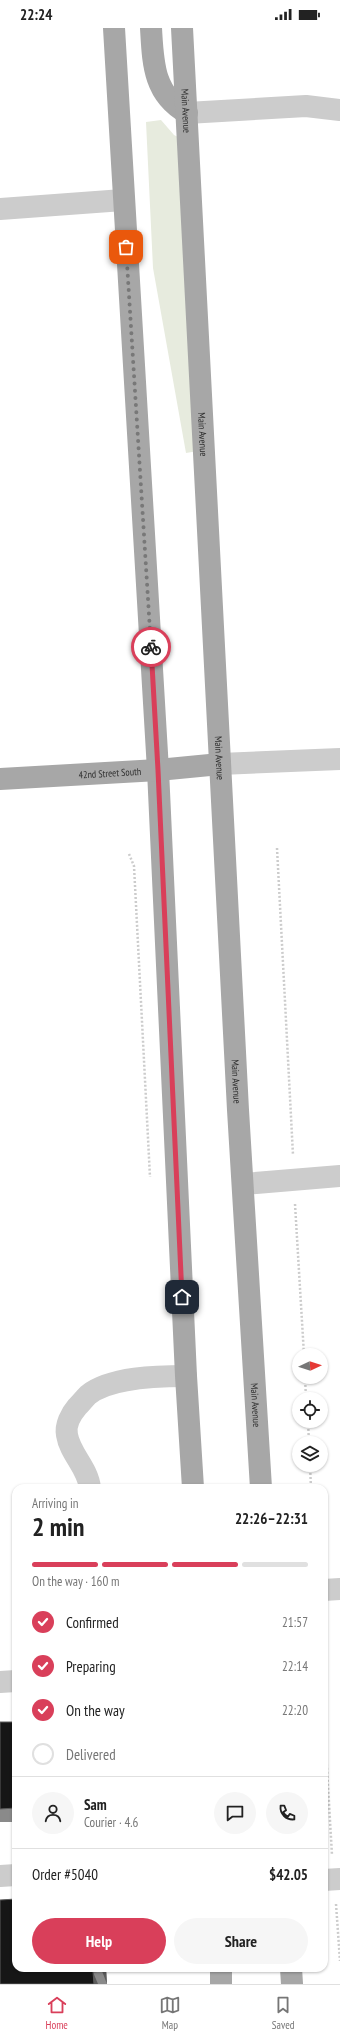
<!DOCTYPE html>
<meta charset="utf-8">
<style>
:root{--surface:#fff;--page:#f6f6f6;--text:#222;--muted:#767676;--line:#e0e0e0;--accent:#d93f5a}
body{margin:0;font-family:"PT Sans Narrow",sans-serif;background:var(--page);color:var(--text);height:100vh;display:flex;flex-direction:column;font-size:15px;white-space:nowrap}
*{box-sizing:border-box;margin:0}
p{font-size:13px;color:var(--muted)}
.icon{flex:none;width:22px;height:22px;fill:none;stroke:currentColor;stroke-width:2;stroke-linecap:round;stroke-linejoin:round}
.map{position:relative;flex:1;overflow:hidden}
.side{position:absolute;left:12px;top:1456px;width:316px;height:488px;display:flex;flex-direction:column;background:var(--surface);border-radius:12px;box-shadow:0 1px 3px #0004}
.side>*{flex:none}
.needle{width:26px;rotate:86deg}
.buttons{position:absolute;left:292px;top:1320px;display:grid;gap:8px}
.buttons a{display:grid;place-items:center;width:36px;height:36px;border-radius:50%;background:var(--surface);box-shadow:0 1px 3px #0004;font-size:20px}
.pin{position:absolute;display:grid;place-items:center;width:34px;height:34px;color:#fff;margin:-17px;border-radius:8px;box-shadow:0 2px 6px #0006}
.courier{position:absolute;display:grid;place-items:center;width:40px;height:40px;margin:-20px;border:3px solid #d93f5a;border-radius:50%;background:#fff;color:#222;box-shadow:0 1px 5px #0007}
.overview em{font-style:normal;font-weight:700}
.overview div{display:flex;flex-direction:column-reverse}
.overview{display:flex;align-items:center;justify-content:space-between;height:68px;padding:0 20px}
h1{font-size:26px;font-weight:700;line-height:30px}
.bar{display:grid;grid-template-columns:repeat(4,1fr);gap:6px 4px;align-content:center;height:48px;padding:0 20px}
.bar i{height:5px;border-radius:3px;background:var(--line)}
.bar .selected{background:var(--accent)}
.bar p{grid-column:span 4}
.line{display:flex;align-items:center;gap:10px;padding:0 20px;border-top:1px solid var(--line)}
.line div{flex:1}
.round{display:grid;place-items:center;flex:none;width:42px;height:42px;border-radius:21px;background:var(--page)}
ol{padding:0 20px;list-style:none}
li{display:flex;align-items:center;gap:12px;height:44px}
li p{margin-inline-start:auto}
li .icon{padding:4px;border-radius:50%;background:var(--accent);color:#fff;stroke-width:4}
li:last-child{color:var(--muted)}
li i{width:22px;height:22px;border:2px solid var(--line);border-radius:50%}
.action{display:flex;gap:8px;margin-top:auto;padding:8px 20px}
.action a{flex:1;height:46px;border-radius:24px;background:var(--accent);color:#fff;font-size:16px;font-weight:700;line-height:46px;text-align:center}
.action a+a{background:var(--page);color:var(--text)}
.status{display:flex;justify-content:space-between;align-items:center;height:28px;padding:0 20px;background:var(--surface);direction:ltr}
.status svg{height:11px;fill:currentColor}
.tab-bar{display:flex;justify-content:space-around;align-items:center;height:56px;border-top:1px solid var(--line);background:var(--surface);font-size:11px;color:var(--muted)}
.tab-bar a{display:grid;justify-items:center;gap:2px}
.tab-bar .selected{color:var(--accent)}
.map>svg:first-child{display:block}
.green{fill:#e7ebde}
.lines{fill:none;stroke-linecap:round;stroke-linejoin:round}
.path{stroke:#ccc;stroke-width:2.5;stroke-dasharray:2 2;stroke-linecap:butt}
.minor{stroke:#ccc;stroke-width:22}
.major{stroke:#a7a7a7;stroke-width:22}
.wall{fill:#8a8a8a}
.shaded-wall{fill:#5c5c5c}
.building{fill:#161616;stroke:#5c5c5c}
.done{stroke:#787878;stroke-width:4;stroke-dasharray:0 7.2}
.route{stroke:#d93f5a;stroke-width:5}
.labels{text-anchor:middle;dominant-baseline:central;stroke-width:4;stroke-linejoin:round;paint-order:stroke}
.street-label{font-size:10px;fill:#2f2f2f;stroke:#fff}
</style>
<div class="status"><b>22:24</b><svg viewBox="0 0 49 12"><path d="M0 12V9h3v3zM5 12V6h3v6zM10 12V3h3v9zM15 12V0h3v12zM26 1h20v11H26zM47 4h2v5h-2z"/></svg></div>
<div class="map">
<svg width="340" height="1956" viewBox="0 0 340 1956">
<rect width="100%" height="100%" fill="#fff"/>
<!-- green -->
<path class="green" d="M161,92L174,107L178,109L198,423L186,425L153,240L146,94Z"/>
<g class="lines">
<!-- path -->
<g class="path">
<path d="M277,820L293,1127"/>
<path d="M129,826L134,838L150,1149"/>
<path d="M295,1176L304,1327"/>
<path d="M305,1349L306,1371"/>
<path d="M308,1393L309,1415"/>
<path d="M310,1437L311,1460"/>
<path d="M324,1688L332,1827"/>
<path d="M336,1876L340,1933"/>
</g>
<!-- minor -->
<g class="minor">
<path d="M187,85L306,78L340,82"/>
<path d="M0,181L123,172"/>
<path d="M220,736L340,731"/>
<path d="M243,1156L340,1148"/>
<path d="M90,1460C88,1440 70,1426 67,1407C65,1397 71,1386 77,1379C81,1375 84,1371 88,1367C110,1349 158,1348 186,1348"/>
<path d="M324,1562L340,1561"/>
<path d="M0,1654L16,1653"/>
<path d="M0,1848L16,1847"/>
<path d="M324,1852L340,1851"/>
</g>
<!-- major -->
<g class="major">
<path d="M114,0L158,742L186,1348L193,1460"/>
<path d="M151,0C153,34 153,66 187,85"/>
<path id="s1" d="M182,0L238,1082L261,1460"/>
<path id="s2" d="M0,751L158,742L220,736"/>
<path d="M221,1940V1956"/>
<path d="M291,1940L292,1956"/>
</g>
</g>
<!-- wall -->
<g class="wall">
<rect x="0" y="1694" width="16" height="100"/>
<path d="M106,1940L107,1956H0Z"/>
</g>
<!-- shaded-wall -->
<g class="shaded-wall">
<path d="M102,1940H106L107,1956L102,1943Z"/>
<path d="M93,1944L98,1956H94Z"/>
</g>
<!-- building -->
<g class="building">
<path d="M0,1694H16V1780L0,1781Z"/>
<path d="M16,1871V1940H102V1943L93,1944L94,1956H0V1872Z"/>
</g>
<g class="lines">
<!-- done -->
<path class="done" d="M126,219L151,619"/>
<!-- route -->
<path class="route" d="M151,619L158,742L182,1269"/>
</g>
<g class="labels">
<!-- street labels -->
<g class="street-label">
<text stroke="none"><textPath href="#s1" startOffset="83">Main Avenue</textPath></text>
<text stroke="none"><textPath href="#s1" startOffset="407">Main Avenue</textPath></text>
<text stroke="none"><textPath href="#s1" startOffset="731">Main Avenue</textPath></text>
<text stroke="none"><textPath href="#s2" startOffset="110">42nd Street South</textPath></text>
<text stroke="none"><textPath href="#s1" startOffset="1055">Main Avenue</textPath></text>
<text stroke="none"><textPath href="#s1" startOffset="1379">Main Avenue</textPath></text>
</g>
</g>
</svg>
<div class="buttons">
<a><svg class="needle" viewBox="-14 -14 28 28"><path d="M0-13l5 13h-10z" fill="#e53935"/><path d="M0 13l5-13h-10z" fill="#767676"/></svg></a>
<a><svg class="icon" aria-label="locate" viewBox="0 0 24 24"><circle cx="12" cy="12" r="6"/><path d="M12 2v4M12 18v4M2 12h4M18 12h4"/></svg></a>
<a><svg class="icon" aria-label="layers" viewBox="0 0 24 24"><path d="M12 4l9 5-9 5-9-5zM3 14l9 5 9-5"/></svg></a>
</div>
<div class="pin" style="left:126px;top:219px;background:#ea580c"><svg class="icon" aria-label="bag" viewBox="0 0 24 24"><path d="M5 8h14l-1 12H6zM9 8a3 3 0 0 1 6 0"/></svg></div>
<div class="pin" style="left:182px;top:1269px;background:#1f2937"><svg class="icon" aria-label="home" viewBox="0 0 24 24"><path d="M3 11l9-7 9 7M6 9v11h12V9"/></svg></div>
<div class="courier" style="left:151px;top:619px"><svg class="icon" aria-label="bike" viewBox="0 0 24 24"><circle cx="6" cy="16" r="4"/><circle cx="18" cy="16" r="4"/><path d="M6 16l4-8h5l3 8M10 8l3 8H6M13 5h3"/></svg></div>
<section class="side">
<div class="overview"><div><h1>2 min</h1><p>Arriving in</p></div><em>22:26–22:31</em></div>
<div class="bar"><i class="selected"></i><i class="selected"></i><i class="selected"></i><i></i><p>On the way · 160 m</p></div>
<ol>
<li><svg class="icon" aria-label="check" viewBox="0 0 24 24"><path d="M5 12l5 5 9-10"/></svg>Confirmed<p>21:57</p></li>
<li><svg class="icon" aria-label="check" viewBox="0 0 24 24"><path d="M5 12l5 5 9-10"/></svg>Preparing<p>22:14</p></li>
<li><svg class="icon" aria-label="check" viewBox="0 0 24 24"><path d="M5 12l5 5 9-10"/></svg>On the way<p>22:20</p></li>
<li><i></i>Delivered</li>
</ol>
<div class="line" style="height:72px"><a class="round"><svg class="icon" aria-label="person" viewBox="0 0 24 24"><circle cx="12" cy="8" r="4"/><path d="M4 21q1-7 8-7t8 7"/></svg></a><div><b>Sam</b><p>Courier · 4.6</p></div><a class="round"><svg class="icon" aria-label="chat" viewBox="0 0 24 24"><path d="M4 5h16v11H9l-5 4z"/></svg></a><a class="round"><svg class="icon" aria-label="phone" viewBox="0 0 24 24"><path d="M5 4h4l2 5-3 2q2 4 5 5l2-3 5 2v4C11 20 4 13 5 4z"/></svg></a></div>
<div class="line" style="height:52px"><div>Order #5040</div><b>$42.05</b></div>
<div class="action"><a>Help</a><a>Share</a></div>
</section>
</div>
<nav class="tab-bar">
<a class="selected"><svg class="icon" aria-label="home" viewBox="0 0 24 24"><path d="M3 11l9-7 9 7M6 9v11h12V9"/></svg>Home</a>
<a><svg class="icon" aria-label="map" viewBox="0 0 24 24"><path d="M3 6l6-2 6 2 6-2v14l-6 2-6-2-6 2zM9 4v14M15 6v14"/></svg>Map</a>
<a><svg class="icon" aria-label="saved" viewBox="0 0 24 24"><path d="M7 4h10v16l-5-4-5 4z"/></svg>Saved</a>
</nav>
